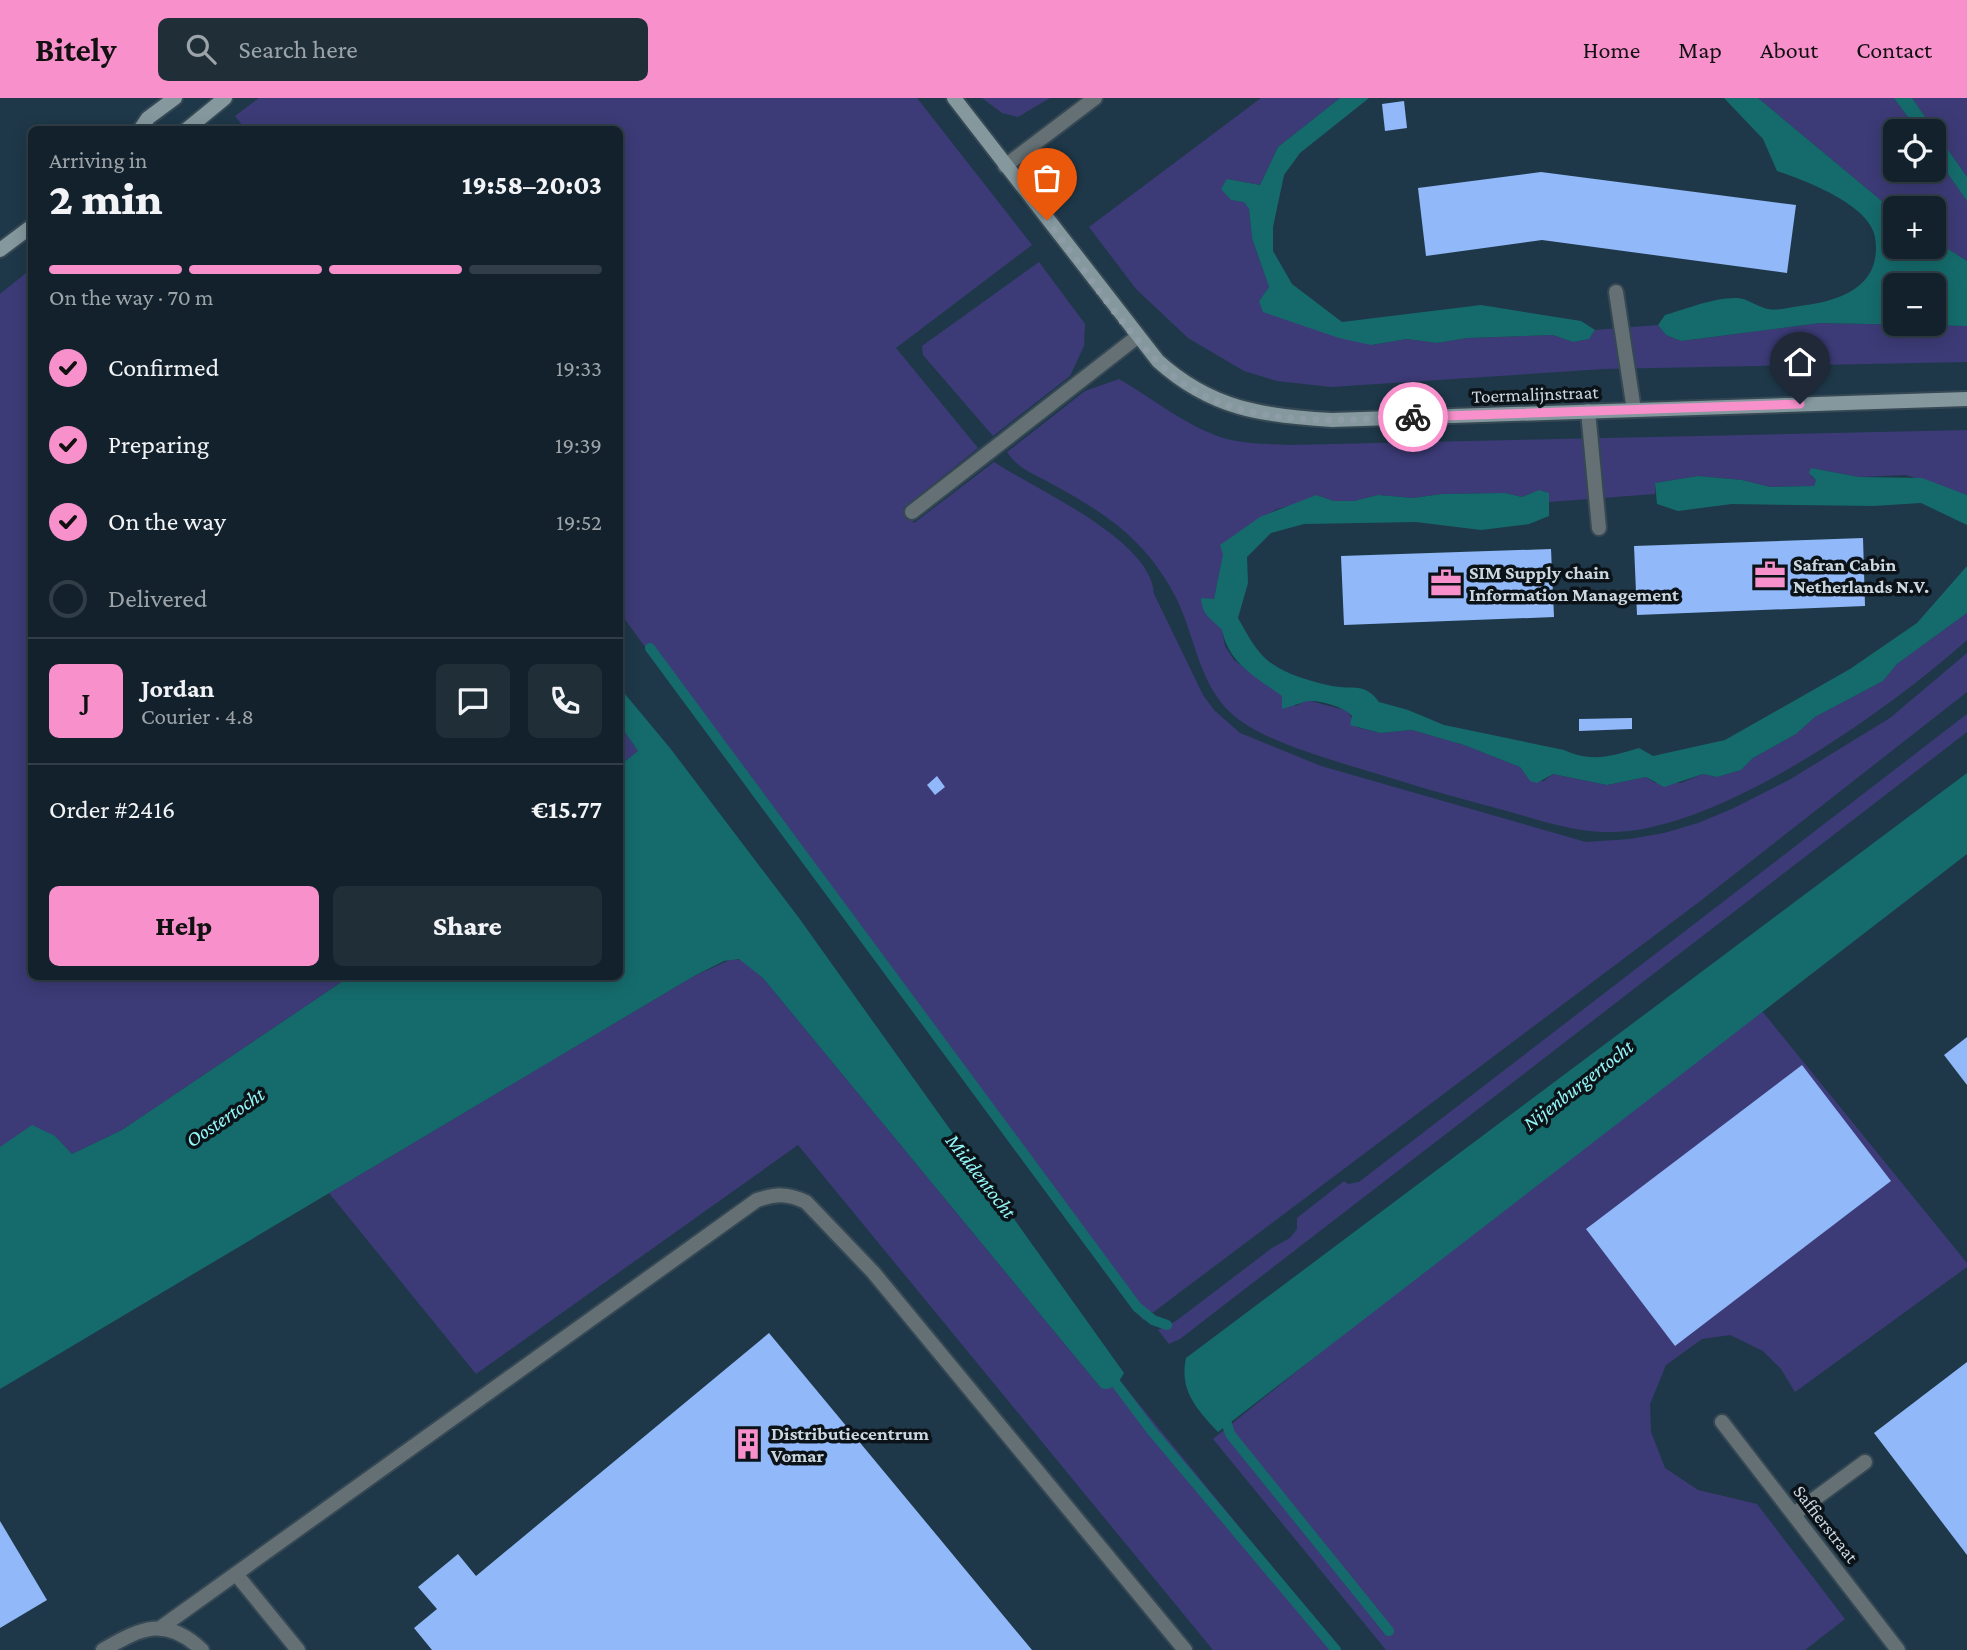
<!DOCTYPE html>
<meta charset="utf-8">
<style>
:root{--surface:#12212b;--page:#1f2e37;--text:#f1f3f6;--muted:#9ca3a9;--line:#313e47;--accent:#f890cc}
body{margin:0;font-family:"Crimson Pro",serif;background:var(--page);color:var(--text);height:100vh;display:flex;flex-direction:column;font-size:26px;white-space:nowrap}
*{box-sizing:border-box;margin:0}
p{font-size:23px;color:var(--muted)}
.icon{flex:none;width:38px;height:38px;fill:none;stroke:currentColor;stroke-width:2;stroke-linecap:round;stroke-linejoin:round}
.map{position:relative;flex:1;overflow:hidden}
.sheet{position:absolute;left:28px;top:28px;width:595px;height:854px;display:flex;flex-direction:column;background:var(--surface);border-radius:10px;box-shadow:0 4px 18px #0003,0 0 0 2px var(--line)}
.sheet>*{flex:none}
.controls{position:absolute;left:1883px;top:21px;display:grid;gap:14px}
.controls a{display:grid;place-items:center;width:63px;height:63px;border-radius:10px;background:var(--surface);box-shadow:0 4px 18px #0003,0 0 0 2px var(--line);font-size:35px}
.pin{position:absolute;display:grid;place-items:center;width:60px;height:60px;color:#fff;margin:-72px -30px;border-radius:50% 50% 50% 0;rotate:-45deg;box-shadow:0 0 7px #0007}
.pin .icon{rotate:45deg}
.courier{position:absolute;display:grid;place-items:center;width:70px;height:70px;margin:-35px;border:5px solid #f890cc;border-radius:50%;background:#fff;color:#222;box-shadow:0 2px 9px #0007}
.head em{font-style:normal;font-weight:800}
.head div{display:flex;flex-direction:column-reverse}
.head{display:flex;align-items:center;justify-content:space-between;height:119px;padding:0 21px}
h1{font-size:46px;font-weight:800;line-height:52px}
.bar{display:grid;grid-template-columns:repeat(4,1fr);gap:10px 7px;align-content:center;height:84px;padding:0 21px}
.bar i{height:9px;border-radius:5px;background:var(--line)}
.bar .selected{background:var(--accent)}
.bar p{grid-column:span 4}
.line{display:flex;align-items:center;gap:18px;padding:0 21px;border-top:2px solid var(--line)}
.line div{flex:1}
.round{display:grid;place-items:center;flex:none;width:74px;height:74px;border-radius:10px;background:var(--page)}
ol{padding:0 21px;list-style:none}
li{display:flex;align-items:center;gap:21px;height:77px}
li p{margin-inline-start:auto}
li .icon{padding:7px;border-radius:50%;background:var(--accent);color:#111;stroke-width:4}
li:last-child{color:var(--muted)}
li i{width:38px;height:38px;border:4px solid var(--line);border-radius:50%}
.button{display:flex;gap:14px;margin-top:auto;padding:14px 21px}
.button a{flex:1;height:80px;border-radius:10px;background:var(--accent);color:#111;font-size:28px;font-weight:800;line-height:80px;text-align:center}
.button a+a{background:var(--page);color:var(--text)}
header{display:flex;align-items:center;gap:42px;box-sizing:border-box;height:98px;padding:0 35px;background:var(--accent);color:#111}
header strong{font-size:33px}
nav{display:flex;gap:38px;margin-inline-start:auto;font-size:24px}
.search{width:490px;height:63px;background:var(--page);display:flex;align-items:center;gap:18px;box-sizing:border-box;padding:0 24px;border-radius:10px;color:var(--muted);font-size:26px}
.map>svg:first-child{display:block}
.built{fill:#1e3849;fill-rule:evenodd}
.green{fill:#3c3b77}
.water{fill:#156b6c;fill-rule:evenodd}
.lines{fill:none;stroke-linecap:round;stroke-linejoin:round}
.stream{stroke:#156b6c;stroke-width:10}
.building{fill:#91b8f8}
.lane-casing{stroke:#354854;stroke-width:18}
.street-casing{stroke:#354854;stroke-width:18}
.secondary-casing{stroke:#354854;stroke-width:18}
.lane{stroke:#647074;stroke-width:14}
.street{stroke:#647074;stroke-width:14}
.secondary{stroke:#84989e;stroke-width:14}
.done{stroke:#8d9ca6;stroke-width:7;stroke-dasharray:0 12.6}
.route{stroke:#f890cc;stroke-width:9}
.labels{text-anchor:middle;dominant-baseline:central;stroke-width:7;stroke-linejoin:round;paint-order:stroke}
.street-label{font-size:19px;fill:#ccd8e1;stroke:#0b1319}
.poi-label{font-size:19px;font-weight:bold;fill:#ccd8e1;stroke:#0b1319;text-anchor:start}
.water-label{font-size:21px;font-style:italic;fill:#94f8f9;stroke:#0b1319}
</style>
<header>
<strong>Bitely</strong>
<div class="search"><svg class="icon" aria-label="search" viewBox="0 0 24 24"><circle cx="10" cy="10" r="6"/><path d="M15 15l6 6"/></svg>Search here</div>
<nav><a>Home</a><a>Map</a><a>About</a><a>Contact</a></nav>
</header>
<div class="map">
<svg width="1967" height="1552" viewBox="0 0 1967 1552">
<rect width="100%" height="100%" fill="#182c39"/>
<!-- built -->
<path class="built" d="M0,0H1967V1552H0ZM32,32H620V878H32ZM1895,33H1934V72H1895ZM1895,110H1934V149H1895ZM1895,187H1934V226H1895Z"/>
<!-- green -->
<g class="green">
<path d="M259,0H917L1032,147L896,250L978,350L903,411L914,425L994,364C1035,391 1152,442 1154,496L1203,597L1214,612L1240,635L1321,668L1586,744L1630,741L1664,735L1698,725L1734,710L1789,682L1890,620L1967,555V594L1699,804L1143,1222L620,515V32H246L235,18Z"/>
<path d="M982,0H1050L1018,19L1002,15Z"/>
<path d="M1261,0H1340L1278,49L1260,87L1227,81L1231,102L1244,103L1249,111L1252,140L1269,189L1259,203L1371,247L1407,241L1437,245L1467,240L1553,237L1573,244L1589,241L1595,232L1658,227L1666,237L1681,243L1820,225L1967,228V264L1604,271L1331,289L1277,283L1244,273L1188,240L1136,191L1089,129Z"/>
<path d="M1758,0H1894L1918,33H1895V72H1934V56L1967,103V163L1934,142V110H1895V114Z"/>
<path d="M1912,0H1967V79Z"/>
<path d="M1039,164L1085,226L1084,248L1070,278L993,338L923,257L922,248Z"/>
<path d="M31,171L32,878L349,879L122,1032L72,1056L55,1038L0,1049V196Z"/>
<path d="M1119,281C1152,300 1186,328 1223,340C1244,346 1266,346 1288,347L1967,332V397L1906,377L1859,379L1811,370V378L1816,382L1814,388L1770,389L1742,382L1698,378L1655,385V396L1549,404V395L1539,392L1522,399L1505,395L1442,396L1413,400L1378,397L1354,403H1334L1316,397L1297,406L1277,411L1249,427L1223,456L1214,502L1209,503L1215,524L1222,532L1225,548L1234,562L1296,608L1307,602L1348,613L1356,629L1380,635L1412,632L1464,647L1520,669L1530,683H1544L1553,676L1607,687L1646,679L1655,685H1681L1703,676L1717,679L1741,672L1753,660L1796,636L1815,619L1883,583L1897,566L1967,515V542C1889,612 1713,738 1605,734C1571,733 1539,722 1507,713C1470,703 1432,693 1394,681C1351,667 1264,646 1232,616C1200,587 1196,544 1179,506C1169,484 1153,461 1136,444C1112,420 1083,403 1054,387C1035,376 1019,372 1007,354L1085,293Z"/>
<path d="M1967,616V634L1180,1241L1169,1246L1158,1232L1176,1223L1272,1150L1290,1140L1297,1131V1120L1344,1083L1348,1086L1359,1084Z"/>
<path d="M620,627L638,653L620,667Z"/>
<path d="M732,861L744,862L763,880L1101,1290L1112,1289L1120,1283L1340,1552H1213L798,1047L476,1276L329,1095L694,878Z"/>
<path d="M1762,913L1967,1165V1169L1795,1294L1781,1271L1763,1253L1730,1237L1702,1241L1666,1267L1650,1306L1651,1334L1665,1370L1698,1392L1757,1406L1845,1521L1805,1552H1386L1213,1341L1364,1219Z"/>
</g>
<!-- water -->
<g class="water">
<path d="M1340,0H1369L1300,55L1284,77L1273,129V153L1292,186L1342,224L1481,207L1581,223L1595,232L1589,241L1573,244L1553,237L1467,240L1437,245L1407,241L1371,247L1339,240L1263,214L1259,203L1269,189L1252,140L1249,111L1244,104L1231,102L1221,91L1227,81L1260,87L1278,49Z"/>
<path d="M1724,0H1758L1895,114V149H1934V142L1967,163V228L1820,225L1681,243L1666,237L1658,227L1665,217C1686,211 1715,199 1738,200C1748,201 1758,209 1768,211C1778,213 1790,209 1800,208C1840,203 1883,189 1875,139C1870,107 1804,82 1777,73L1763,41ZM1934,187V226H1895V187Z"/>
<path d="M1894,0H1912L1967,79V103L1934,56V33H1918Z"/>
<path d="M1811,370L1859,379L1922,380L1967,397V427L1921,405L1873,408L1732,406L1678,413L1657,406L1655,385L1698,378L1742,382L1770,389L1814,388L1816,382L1809,375Z"/>
<path d="M1539,392L1549,395V418L1529,426L1481,432L1416,424L1304,426L1271,435L1247,459L1248,485L1238,520C1246,534 1254,550 1266,561C1283,576 1310,583 1332,588C1353,592 1365,584 1379,604L1408,612L1444,627L1564,652C1591,665 1612,658 1639,650L1653,658L1725,642L1850,571L1917,525L1967,468V515L1897,566L1883,583L1815,619L1796,636L1753,660L1741,672L1717,679L1703,676L1664,689L1646,679L1607,687L1553,676L1537,685L1530,683L1520,669L1464,647L1412,632L1380,635L1350,627L1352,618C1345,609 1315,600 1304,604C1297,606 1290,609 1282,611V598C1256,579 1229,566 1222,532C1211,520 1202,518 1201,500L1214,501L1223,456L1220,447L1260,419L1316,397L1334,403H1354L1378,397L1413,400L1442,396L1505,395L1522,399Z"/>
<path d="M620,590L670,650L799,820L1124,1275C1119,1284 1112,1294 1101,1290L763,880L739,861L724,863L694,878L0,1291V1049L32,1027L55,1038L72,1056L122,1032L349,879L620,878V667L638,653L620,627Z"/>
<path d="M1967,675V756L1218,1334C1197,1311 1179,1293 1186,1260Z"/>
</g>
<g class="lines">
<!-- stream -->
<g class="stream">
<path d="M650,550L1137,1209L1153,1222L1167,1227"/>
<path d="M1109,1276L1151,1332L1336,1552"/>
<path d="M1224,1316L1230,1336L1389,1533"/>
</g>
</g>
<!-- building -->
<g class="building">
<path d="M1404,3L1407,30L1385,33L1382,6Z"/>
<path d="M1541,74L1796,107L1787,175L1542,142L1426,158L1418,90Z"/>
<path d="M1863,440L1865,508L1637,517L1634,448Z"/>
<path d="M1551,451L1554,519L1344,527L1341,458Z"/>
<path d="M1632,620V631L1579,633V621Z"/>
<path d="M937,678L945,689L935,697L927,687Z"/>
<path d="M1967,939V987L1944,957Z"/>
<path d="M1802,967L1891,1083L1675,1248L1586,1131Z"/>
<path d="M769,1235L1032,1552H432L414,1530L437,1511L418,1489L458,1456L476,1478Z"/>
<path d="M1967,1264V1457L1874,1335Z"/>
<path d="M0,1423L47,1502L0,1530Z"/>
</g>
<g class="lines">
<defs>
<g id="lane">
<path d="M1005,68L1095,0"/>
<path d="M1616,194L1634,312"/>
<path d="M1588,313L1599,430"/>
<path d="M912,414L1137,239"/>
<path d="M1794,1416L1865,1364"/>
<path d="M236,1476L298,1552"/>
<path d="M163,1528L757,1102C776,1096 787,1095 806,1104L873,1174L1185,1552"/>
</g>
<g id="street">
<path d="M1722,1324L1898,1552"/>
<path d="M103,1552C142,1529 166,1518 202,1552"/>
</g>
<g id="secondary">
<path d="M954,0L1158,263C1211,311 1263,318 1332,322L1967,301"/>
<path d="M140,32L148,20L175,0"/>
<path d="M186,32L225,0"/>
<path d="M0,152L32,128"/>
</g>
</defs>
<!-- lane casing -->
<use href="#lane" class="lane-casing"/>
<!-- street casing -->
<use href="#street" class="street-casing"/>
<!-- secondary casing -->
<use href="#secondary" class="secondary-casing"/>
<!-- lane -->
<use href="#lane" class="lane"/>
<!-- street -->
<use href="#street" class="street"/>
<!-- secondary -->
<use href="#secondary" class="secondary"/>
</g>
<g class="lines">
<!-- done -->
<path class="done" d="M1047,122C1083,168 1134,249 1180,283C1246,331 1336,322 1413,319"/>
<!-- route -->
<path class="route" d="M1413,319L1800,306"/>
</g>
<!-- icons -->
<defs>
<symbol id="office-bare" viewBox="-9 -9 18 18"><path d="M-6-3h4V-5.5h4V-3h4V5H-6ZM-1-4.5V-3h2v-1.5ZM-6 0V1H6V0Z" fill="#f890cc" stroke="#0b1319" stroke-width="2.5" paint-order="stroke"/></symbol>
<symbol id="building-bare" viewBox="-9 -9 18 18"><path d="M-4-6H4V6H1V3H-1V6H-4ZM-2.5-4.3h1.7v1.8h-1.7ZM.8-4.3h1.7v1.8H.8ZM-2.5-1h1.7V.8h-1.7ZM.8-1h1.7V.8H.8Z" fill="#f890cc" stroke="#0b1319" stroke-width="2.5" paint-order="stroke"/></symbol>
</defs>
<g fill-rule="evenodd">
<use href="#office-bare" x="1748" y="455" width="44" height="44"/>
<use href="#office-bare" x="1424" y="463" width="44" height="44"/>
<use href="#building-bare" x="726" y="1324" width="44" height="44"/>
</g>
<g class="labels">
<!-- street labels -->
<g class="street-label">
<text transform="translate(1535 296) rotate(-2)">Toermalijnstraat</text>
<text transform="translate(1826 1426) rotate(52)">Saffierstraat</text>
</g>
<!-- poi labels -->
<g class="poi-label">
<text x="1793" y="466">Safran Cabin<tspan x="1793" dy="22">Netherlands N.V.</tspan></text>
<text x="1469" y="474">SIM Supply chain<tspan x="1469" dy="22">Information Management</tspan></text>
<text x="771" y="1335">Distributiecentrum<tspan x="771" dy="22">Vomar</tspan></text>
</g>
<!-- water labels -->
<g class="water-label">
<text transform="translate(1578 987) rotate(-38)">Nijenburgertocht</text>
<text transform="translate(225 1019) rotate(-34)">Oostertocht</text>
<text transform="translate(981 1078) rotate(52)">Middentocht</text>
</g>
</g>
</svg>
<div class="controls">
<a><svg class="icon" aria-label="locate" viewBox="0 0 24 24"><circle cx="12" cy="12" r="6"/><path d="M12 2v4M12 18v4M2 12h4M18 12h4"/></svg></a>
<a>+</a>
<a>−</a>
</div>
<div class="pin" style="left:1047px;top:122px;background:#ea580c"><svg class="icon" aria-label="bag" viewBox="0 0 24 24"><path d="M5 8h14l-1 12H6zM9 8a3 3 0 0 1 6 0"/></svg></div>
<div class="pin" style="left:1800px;top:306px;background:#1f2937"><svg class="icon" aria-label="home" viewBox="0 0 24 24"><path d="M3 11l9-7 9 7M6 9v11h12V9"/></svg></div>
<div class="courier" style="left:1413px;top:319px"><svg class="icon" aria-label="bike" viewBox="0 0 24 24"><circle cx="6" cy="16" r="4"/><circle cx="18" cy="16" r="4"/><path d="M6 16l4-8h5l3 8M10 8l3 8H6M13 5h3"/></svg></div>
<section class="sheet">
<div class="head"><div><h1>2 min</h1><p>Arriving in</p></div><em>19:58–20:03</em></div>
<div class="bar"><i class="selected"></i><i class="selected"></i><i class="selected"></i><i></i><p>On the way · 70 m</p></div>
<ol>
<li><svg class="icon" aria-label="check" viewBox="0 0 24 24"><path d="M5 12l5 5 9-10"/></svg>Confirmed<p>19:33</p></li>
<li><svg class="icon" aria-label="check" viewBox="0 0 24 24"><path d="M5 12l5 5 9-10"/></svg>Preparing<p>19:39</p></li>
<li><svg class="icon" aria-label="check" viewBox="0 0 24 24"><path d="M5 12l5 5 9-10"/></svg>On the way<p>19:52</p></li>
<li><i></i>Delivered</li>
</ol>
<div class="line" style="height:126px"><b class="round" style="background:var(--accent);color:#111">J</b><div><b>Jordan</b><p>Courier · 4.8</p></div><a class="round"><svg class="icon" aria-label="chat" viewBox="0 0 24 24"><path d="M4 5h16v11H9l-5 4z"/></svg></a><a class="round"><svg class="icon" aria-label="phone" viewBox="0 0 24 24"><path d="M5 4h4l2 5-3 2q2 4 5 5l2-3 5 2v4C11 20 4 13 5 4z"/></svg></a></div>
<div class="line" style="height:91px"><div>Order #2416</div><b>€15.77</b></div>
<div class="button"><a>Help</a><a>Share</a></div>
</section>
</div>
